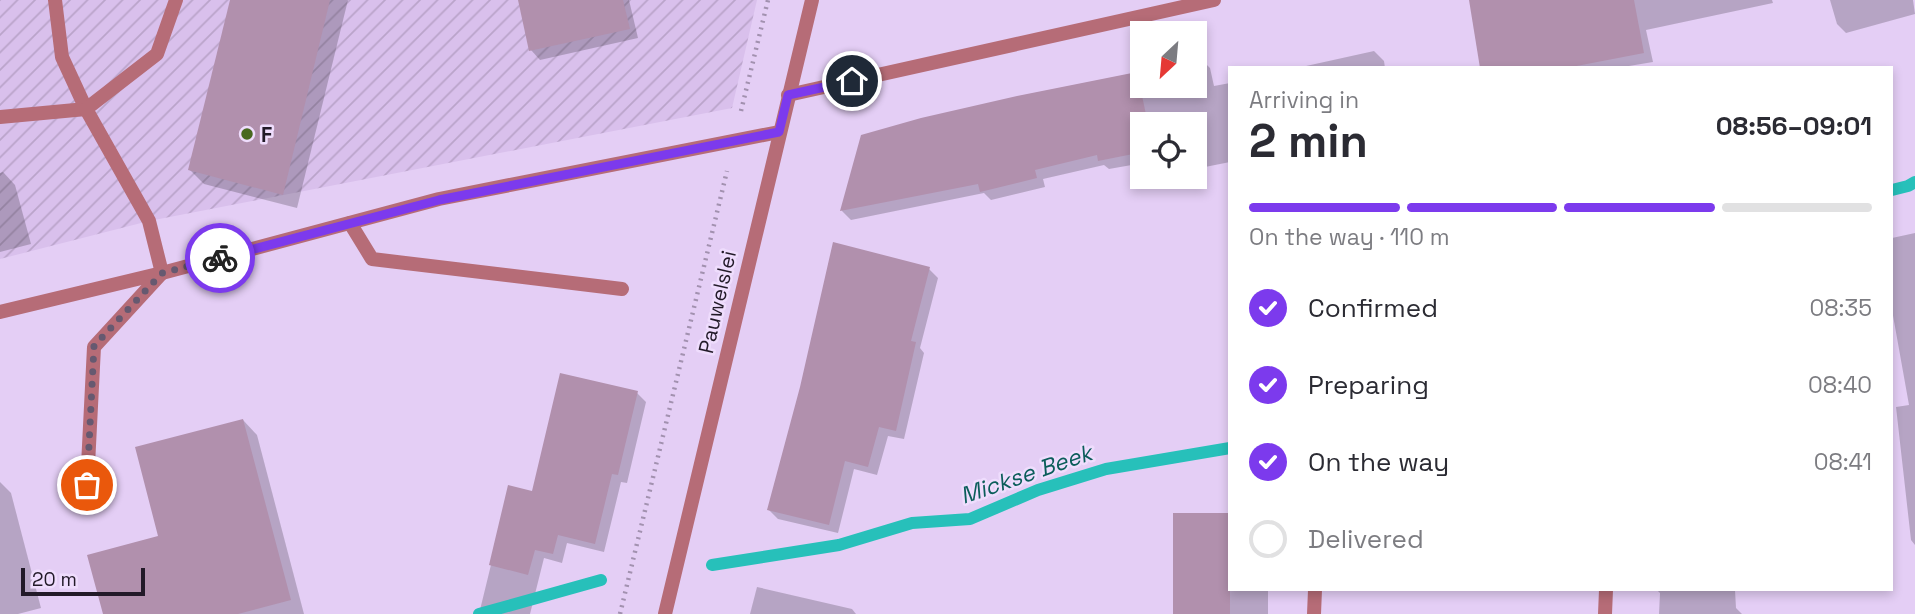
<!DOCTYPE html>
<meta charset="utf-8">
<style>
:root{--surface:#fff;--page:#f2f2f3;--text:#2b2b33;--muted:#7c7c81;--line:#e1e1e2;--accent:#7c3aed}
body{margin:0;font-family:"Space Grotesk",sans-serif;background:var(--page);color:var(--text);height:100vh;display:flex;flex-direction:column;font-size:26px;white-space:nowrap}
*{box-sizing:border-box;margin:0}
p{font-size:23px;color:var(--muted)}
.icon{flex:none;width:38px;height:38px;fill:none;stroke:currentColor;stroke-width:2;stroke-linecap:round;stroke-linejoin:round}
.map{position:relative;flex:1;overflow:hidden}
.side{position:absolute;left:1228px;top:66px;width:665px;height:525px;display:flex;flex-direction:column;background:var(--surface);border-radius:0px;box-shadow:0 4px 10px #0003}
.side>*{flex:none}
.needle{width:46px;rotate:206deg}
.fabs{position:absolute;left:1130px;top:21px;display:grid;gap:14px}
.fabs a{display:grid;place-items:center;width:77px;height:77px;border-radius:0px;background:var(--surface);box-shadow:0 4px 10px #0003;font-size:35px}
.scale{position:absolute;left:21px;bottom:18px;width:124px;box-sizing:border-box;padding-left:7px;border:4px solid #221a28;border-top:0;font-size:19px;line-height:24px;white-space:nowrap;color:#221a28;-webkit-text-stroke:5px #efddfd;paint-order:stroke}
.pin{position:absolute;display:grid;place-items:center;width:60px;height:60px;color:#fff;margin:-30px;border:4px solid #fff;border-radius:50%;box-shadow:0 2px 7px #0007}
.courier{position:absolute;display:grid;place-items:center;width:70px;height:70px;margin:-35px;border:5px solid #7c3aed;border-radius:50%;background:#fff;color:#222;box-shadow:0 2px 9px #0007}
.head em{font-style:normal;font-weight:800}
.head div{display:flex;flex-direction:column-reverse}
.head{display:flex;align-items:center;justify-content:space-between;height:119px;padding:0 21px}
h1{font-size:46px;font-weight:800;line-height:52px}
.bar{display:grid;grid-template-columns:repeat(4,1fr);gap:10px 7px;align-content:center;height:84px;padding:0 21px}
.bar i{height:9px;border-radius:5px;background:var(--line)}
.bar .current{background:var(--accent)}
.bar p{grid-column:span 4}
ol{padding:0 21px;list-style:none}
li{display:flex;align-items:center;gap:21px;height:77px}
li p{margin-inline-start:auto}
li .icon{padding:7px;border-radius:50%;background:var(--accent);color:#fff;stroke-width:4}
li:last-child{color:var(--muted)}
li i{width:38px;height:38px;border:4px solid var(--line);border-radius:50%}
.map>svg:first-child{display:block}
.industrial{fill:url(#industrial-furrows)}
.shadow{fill:#0003}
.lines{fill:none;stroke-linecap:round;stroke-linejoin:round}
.stream{stroke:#27c0ba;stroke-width:12}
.building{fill:#b190ad}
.path{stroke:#a291af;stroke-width:4.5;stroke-dasharray:2 5;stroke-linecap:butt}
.service{stroke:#b66c77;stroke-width:14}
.minor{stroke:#b66c77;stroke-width:14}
.tertiary{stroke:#b66c77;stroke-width:14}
.done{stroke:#665970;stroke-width:7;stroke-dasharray:0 12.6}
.route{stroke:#7c3aed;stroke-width:9}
.poi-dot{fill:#486920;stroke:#efddfd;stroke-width:2.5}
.labels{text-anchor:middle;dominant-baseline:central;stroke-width:5;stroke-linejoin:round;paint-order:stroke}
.poi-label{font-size:21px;font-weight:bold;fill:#221a28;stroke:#efddfd;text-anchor:start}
.street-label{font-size:21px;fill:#221a28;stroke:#efddfd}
.water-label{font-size:23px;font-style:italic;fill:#0b5d5a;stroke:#efddfd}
</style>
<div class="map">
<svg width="1915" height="614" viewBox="0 0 1915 614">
<defs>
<pattern id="industrial-furrows" width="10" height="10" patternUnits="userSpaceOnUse" patternTransform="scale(1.75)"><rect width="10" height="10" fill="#d9c0ec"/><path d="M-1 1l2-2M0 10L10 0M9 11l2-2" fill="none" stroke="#baa4ca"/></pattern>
</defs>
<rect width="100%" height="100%" fill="#e4cef5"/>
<!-- industrial -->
<path class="industrial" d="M0,0H757L732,108L149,221L0,259Z"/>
<!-- shadow -->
<g class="shadow">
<path d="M232,0H348L297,208L204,184L190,170Z"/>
<path d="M520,0H629L638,38L540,60L531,50Z"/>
<path d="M1471,0H1772L1773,3L1646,30L1653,62L1617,68H1482Z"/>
<path d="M1830,0H1913L1915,14L1846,33L1837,24Z"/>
<path d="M1374,51L1384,61L1385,68H1297Z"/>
<path d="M1201,59L1210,68L1214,86L1230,83V162L1195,169V124H1143V163L1109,169L1104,165L1043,179L1045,187L991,200L984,193L851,220L842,211L862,136L1143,73V86H1195V60Z"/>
<path d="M3,172L15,185L31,244L0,252V173Z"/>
<path d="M1915,233V545L1911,540L1896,407L1909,405L1892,310V238Z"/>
<path d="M929,269L938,278L920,348L924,353L904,439L888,436L877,475L854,469L838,533L778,519L769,510Z"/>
<path d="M637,393L646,402L627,483L621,482L604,552L567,543L562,563L544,558L530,614H479L510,487L533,493Z"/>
<path d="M243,420L257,435L304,614H104Z"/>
<path d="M0,482L11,493L41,608L18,614H0Z"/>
<path d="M1175,515H1230V590H1268V614H1175Z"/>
<path d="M757,587L852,609L856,614H750Z"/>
<path d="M1657,590H1735L1736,608L1742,614H1659L1660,593Z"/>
</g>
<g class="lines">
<!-- stream -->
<g class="stream">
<path d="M1892,190L1908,186L1915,182"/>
<path d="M712,565L839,545L912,523L970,519L1038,490L1106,469L1230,448"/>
<path d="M479,614L601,580"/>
</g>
</g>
<!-- building -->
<g class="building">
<path d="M230,0H330L283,195L188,170Z"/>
<path d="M518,0H623L630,29L529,51Z"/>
<path d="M1469,0H1634L1644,53L1566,68H1480Z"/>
<path d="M1137,72L1148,124H1143V152L1098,161L1097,155L1035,170L1037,178L980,192L978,184L840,211L861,135L921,118L1017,96Z"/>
<path d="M833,242L930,267L911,341L916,342L896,431L879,427L868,467L845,461L829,525L767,510L800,387Z"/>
<path d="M560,373L638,391L618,475L612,474L595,544L558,535L553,554L535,550L528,575L489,565L508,485L532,491Z"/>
<path d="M243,419L291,600L238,614H103L87,555L158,536L135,447Z"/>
<rect x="1173" y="513" width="57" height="101"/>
</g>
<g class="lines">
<!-- path -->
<g class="path">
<path d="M741,111L768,0"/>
<path d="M620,614L727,171"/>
</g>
<!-- service -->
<g class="service">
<path d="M0,117L86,109L62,57L55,0"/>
<path d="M350,223L372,259L622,289"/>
<path d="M162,273L149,221L86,109L157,54L176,0"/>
<path d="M0,312L162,273L439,199L779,132"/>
<path d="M87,485L94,347L161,274"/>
</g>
<!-- minor -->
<g class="minor">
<path d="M788,95L1214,0"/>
<path d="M1314,614L1315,590"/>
<path d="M1605,614L1606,590"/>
</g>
<!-- tertiary -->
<path class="tertiary" d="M665,614L812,0"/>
</g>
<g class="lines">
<!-- done -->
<path class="done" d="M87,485L94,346L162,273L220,258"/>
<!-- route -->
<path class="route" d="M220,258L439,200L779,132L788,95L852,81"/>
</g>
<!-- markers -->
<circle class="poi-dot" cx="247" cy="134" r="7"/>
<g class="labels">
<!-- poi labels -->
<g class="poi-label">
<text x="261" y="134">F</text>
</g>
<!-- street labels -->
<g class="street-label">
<text transform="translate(717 302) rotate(-77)">Pauwelslei</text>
</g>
<!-- water labels -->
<g class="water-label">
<text transform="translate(1026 474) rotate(-19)">Mickse Beek</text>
</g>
</g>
</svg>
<div class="fabs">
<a><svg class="needle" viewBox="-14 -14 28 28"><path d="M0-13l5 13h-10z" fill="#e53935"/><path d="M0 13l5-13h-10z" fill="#7c7c81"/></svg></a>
<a><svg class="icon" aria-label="locate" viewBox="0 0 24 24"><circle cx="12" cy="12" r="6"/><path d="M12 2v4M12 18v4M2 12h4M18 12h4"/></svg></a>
</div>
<div class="scale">20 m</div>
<div class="pin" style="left:87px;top:485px;background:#ea580c"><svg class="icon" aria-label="bag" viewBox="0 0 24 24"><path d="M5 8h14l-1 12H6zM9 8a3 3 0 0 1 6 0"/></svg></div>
<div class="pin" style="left:852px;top:81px;background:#1f2937"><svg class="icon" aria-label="home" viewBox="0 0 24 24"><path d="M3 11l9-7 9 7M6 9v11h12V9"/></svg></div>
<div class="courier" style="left:220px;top:258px"><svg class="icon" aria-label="bike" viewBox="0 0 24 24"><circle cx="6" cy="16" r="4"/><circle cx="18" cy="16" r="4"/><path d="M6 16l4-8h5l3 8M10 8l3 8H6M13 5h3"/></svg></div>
<section class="side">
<div class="head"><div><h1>2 min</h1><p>Arriving in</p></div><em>08:56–09:01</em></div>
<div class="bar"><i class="current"></i><i class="current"></i><i class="current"></i><i></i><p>On the way · 110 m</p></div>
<ol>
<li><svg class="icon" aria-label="check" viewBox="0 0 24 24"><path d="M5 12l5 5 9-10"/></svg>Confirmed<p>08:35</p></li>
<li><svg class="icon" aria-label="check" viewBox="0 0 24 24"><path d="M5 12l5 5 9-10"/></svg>Preparing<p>08:40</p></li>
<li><svg class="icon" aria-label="check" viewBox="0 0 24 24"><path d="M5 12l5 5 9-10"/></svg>On the way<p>08:41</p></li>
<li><i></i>Delivered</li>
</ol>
</section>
</div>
